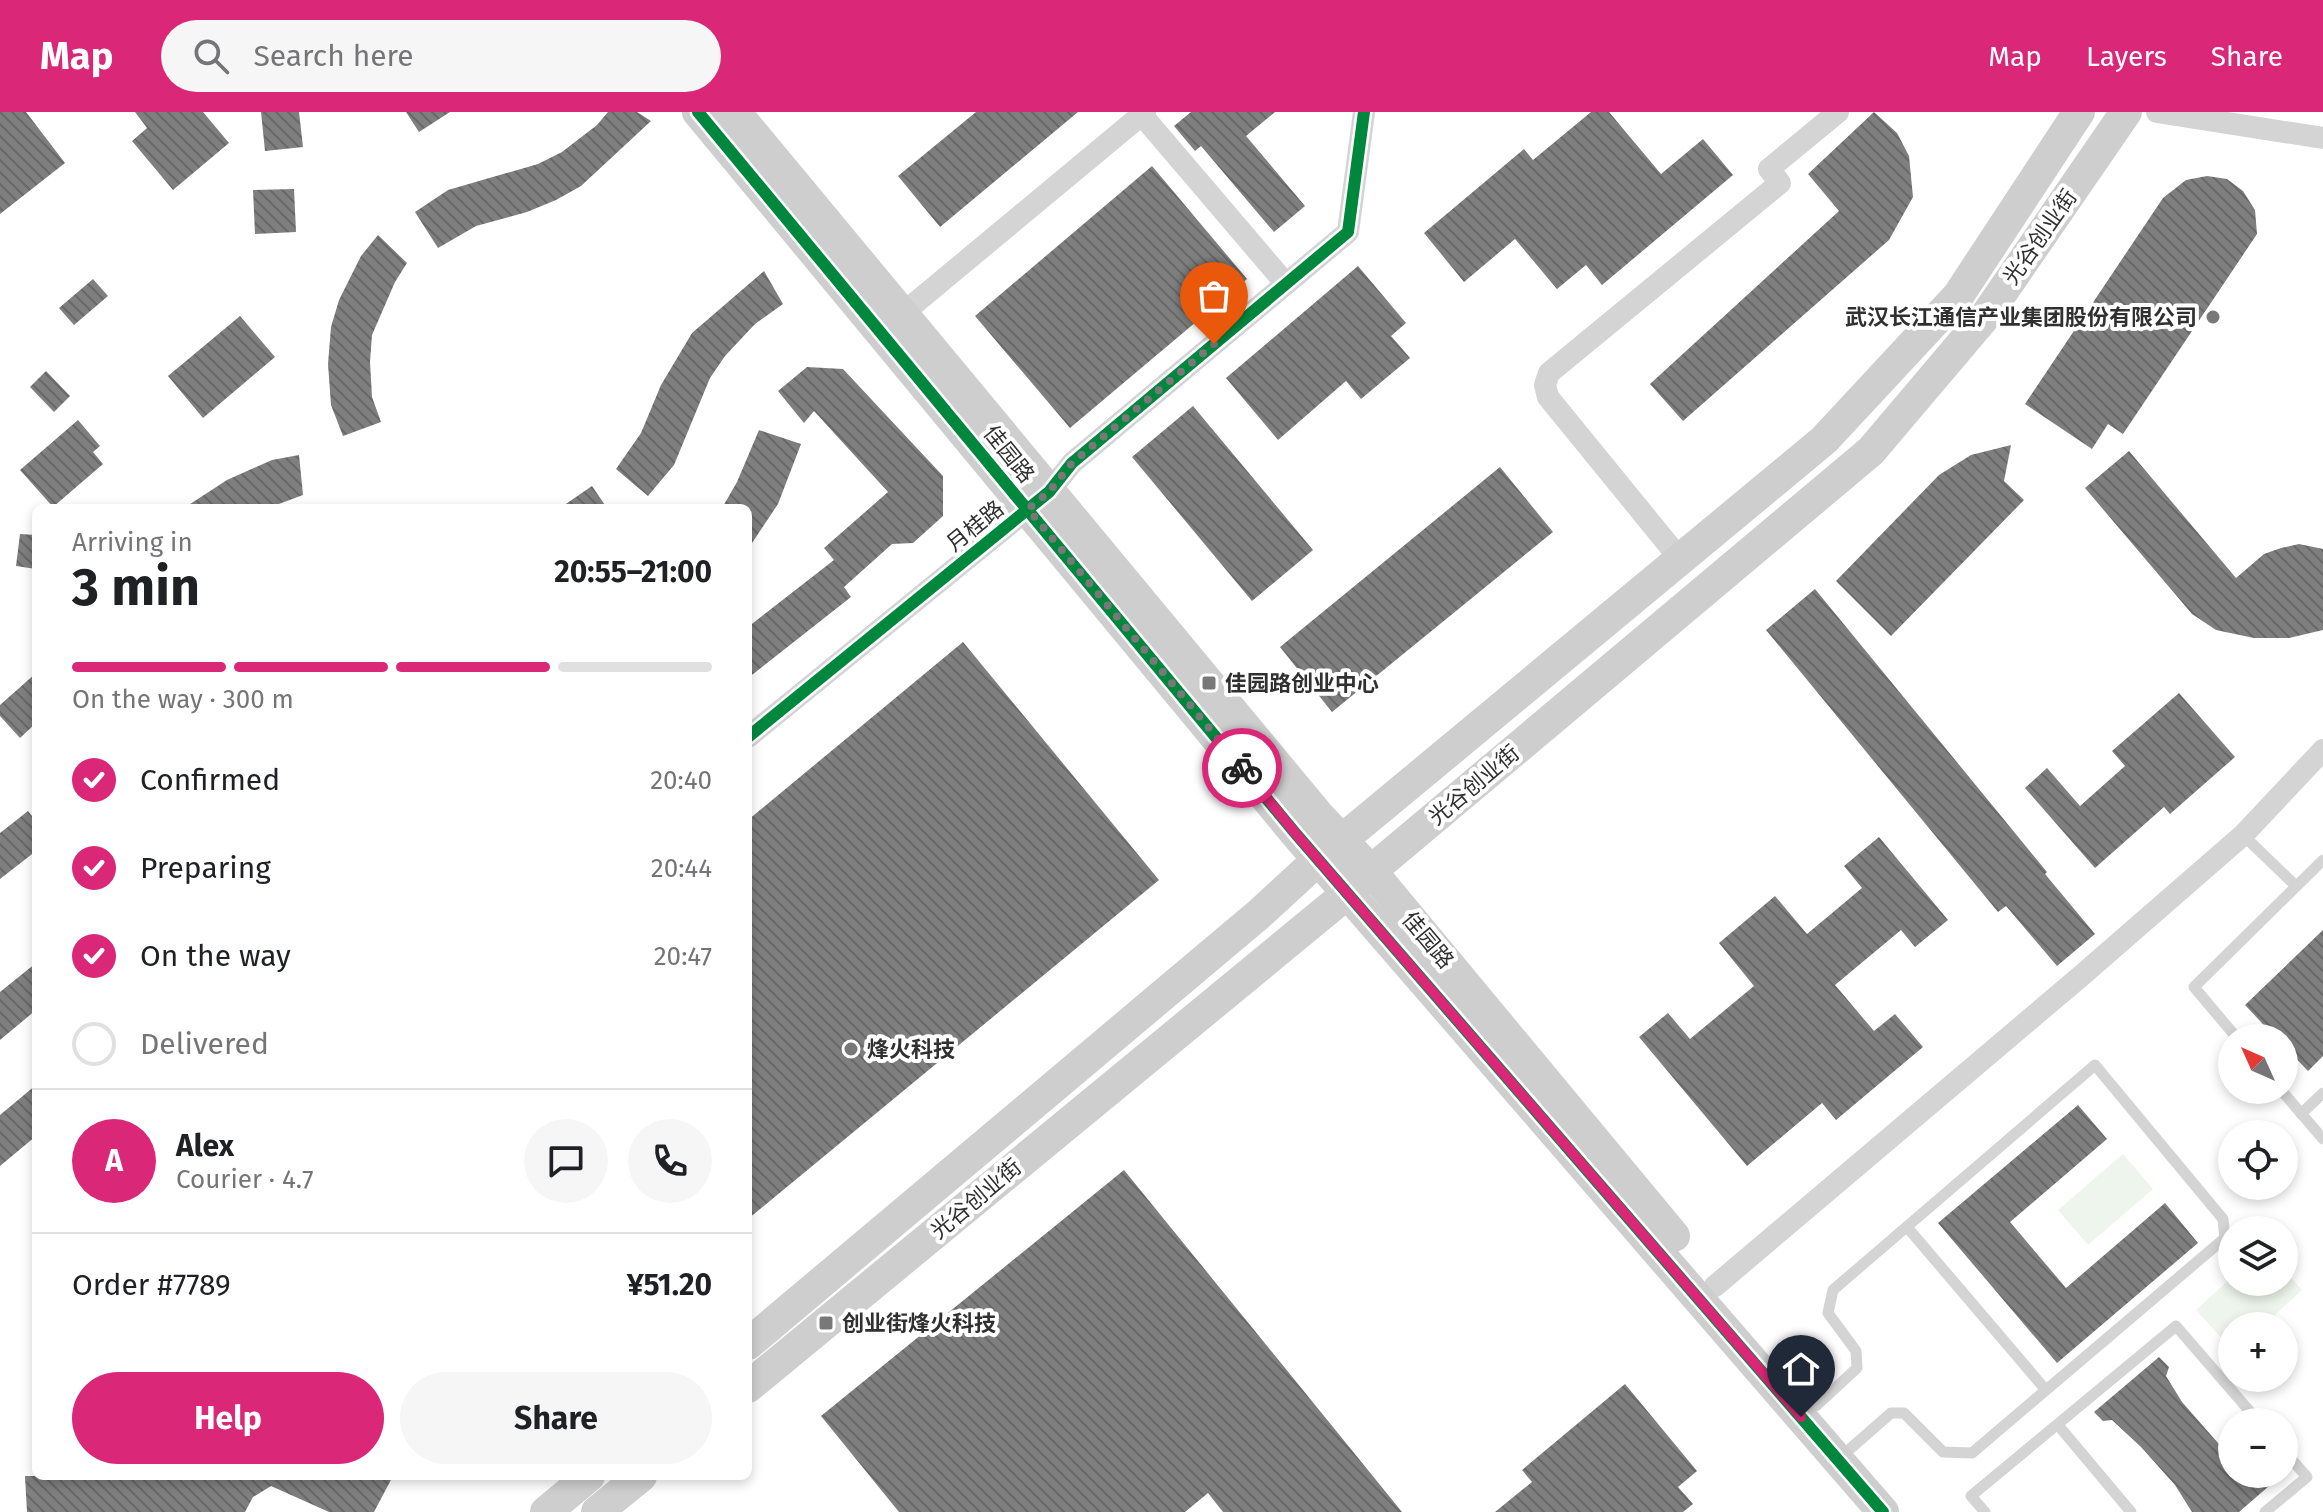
<!DOCTYPE html>
<meta charset="utf-8">
<style>
:root{--surface:#fff;--page:#f6f6f6;--text:#202124;--muted:#757577;--line:#e0e0e0;--accent:#db2777}
body{margin:0;font-family:"Fira Sans","Noto Sans SC",sans-serif;background:var(--page);color:var(--text);height:100vh;display:flex;flex-direction:column;font-size:30px;white-space:nowrap}
*{box-sizing:border-box;margin:0}
p{font-size:26px;color:var(--muted)}
.icon{flex:none;width:44px;height:44px;fill:none;stroke:currentColor;stroke-width:2;stroke-linecap:round;stroke-linejoin:round}
.map{position:relative;flex:1;overflow:hidden}
.sheet{position:absolute;left:32px;top:392px;width:720px;height:976px;display:flex;flex-direction:column;background:var(--surface);border-radius:12px;box-shadow:0 4px 12px #0003}
.sheet>*{flex:none}
.needle{width:52px;rotate:315deg}
.buttons{position:absolute;left:2218px;top:912px;display:grid;gap:16px}
.buttons a{display:grid;place-items:center;width:80px;height:80px;border-radius:50%;background:var(--surface);box-shadow:0 4px 12px #0003;font-size:40px}
.pin{position:absolute;display:grid;place-items:center;width:68px;height:68px;color:#fff;margin:-82px -34px;border-radius:50% 50% 50% 0;rotate:-45deg;box-shadow:0 0 8px #0007}
.pin .icon{rotate:45deg}
.courier{position:absolute;display:grid;place-items:center;width:80px;height:80px;margin:-40px;border:6px solid #db2777;border-radius:50%;background:#fff;color:#222;box-shadow:0 2px 10px #0007}
.summary em{font-style:normal;font-weight:700}
.summary div{display:flex;flex-direction:column-reverse}
.summary{display:flex;align-items:center;justify-content:space-between;height:136px;padding:0 40px}
h1{font-size:52px;font-weight:700;line-height:60px}
.bar{display:grid;grid-template-columns:repeat(4,1fr);gap:12px 8px;align-content:center;height:96px;padding:0 40px}
.bar i{height:10px;border-radius:6px;background:var(--line)}
.bar .active{background:var(--accent)}
.bar p{grid-column:span 4}
.line{display:flex;align-items:center;gap:20px;padding:0 40px;border-top:2px solid var(--line)}
.line div{flex:1}
.round{display:grid;place-items:center;flex:none;width:84px;height:84px;border-radius:42px;background:var(--page)}
ol{padding:0 40px;list-style:none}
li{display:flex;align-items:center;gap:24px;height:88px}
li p{margin-inline-start:auto}
li .icon{padding:8px;border-radius:50%;background:var(--accent);color:#fff;stroke-width:4}
li:last-child{color:var(--muted)}
li i{width:44px;height:44px;border:4px solid var(--line);border-radius:50%}
.button{display:flex;gap:16px;margin-top:auto;padding:16px 40px}
.button a{flex:1;height:92px;border-radius:48px;background:var(--accent);color:#fff;font-size:32px;font-weight:700;line-height:92px;text-align:center}
.button a+a{background:var(--page);color:var(--text)}
header{display:flex;align-items:center;gap:48px;box-sizing:border-box;height:112px;padding:0 40px;background:var(--accent);color:#fff}
header strong{font-size:38px}
nav{display:flex;gap:44px;margin-inline-start:auto;font-size:28px}
.search{width:560px;height:72px;background:var(--page);display:flex;align-items:center;gap:20px;box-sizing:border-box;padding:0 28px;border-radius:44px;color:var(--muted);font-size:30px}
.map>svg:first-child{display:block}
.green{fill:#eef5ec}
.building{fill:url(#building-back-hatch)}
.lines{fill:none;stroke-linecap:round;stroke-linejoin:round}
.lane{stroke:#d4d4d4;stroke-width:11}
.street{stroke:#d4d4d4;stroke-width:22}
.secondary{stroke:#cecece;stroke-width:32}
.cycleway-casing{stroke:#fff;stroke-width:17}
.cycleway{stroke:#00873e;stroke-width:12}
.done{stroke:#787878;stroke-width:8;stroke-dasharray:0 14.4}
.route{stroke:#db2777;stroke-width:10}
.poi-dot{fill:#787878;stroke:#fff;stroke-width:3}
.labels{text-anchor:middle;dominant-baseline:central;stroke-width:8;stroke-linejoin:round;paint-order:stroke}
.street-label{font-size:22px;fill:#303030;stroke:#fff}
.poi-label{font-size:22px;font-weight:bold;fill:#303030;stroke:#fff;text-anchor:start}
</style>
<header>
<strong>Map</strong>
<div class="search"><svg class="icon" aria-label="search" viewBox="0 0 24 24"><circle cx="10" cy="10" r="6"/><path d="M15 15l6 6"/></svg>Search here</div>
<nav><a>Map</a><a>Layers</a><a>Share</a></nav>
</header>
<div class="map">
<svg width="2323" height="1400" viewBox="0 0 2323 1400">
<defs>
<pattern id="building-back-hatch" width="6" height="6" patternUnits="userSpaceOnUse" patternTransform="scale(2)"><rect width="6" height="6" fill="#7f7f7f"/><path d="M-1 5l2 2M0 0l6 6M5-1l2 2" fill="none" stroke="#686868"/></pattern>
</defs>
<rect width="100%" height="100%" fill="#fff"/>
<!-- green -->
<g class="green">
<path d="M2123,1042L2153,1077L2088,1133L2058,1098Z"/>
<path d="M2284,1158L2302,1178L2263,1214H2232V1238L2196,1198L2232,1165V1170H2284Z"/>
</g>
<!-- building -->
<g class="building">
<path d="M0,0H26L65,51L0,102Z"/>
<path d="M135,0H203L229,31L173,78L132,29L147,16Z"/>
<path d="M261,0H299L303,35L265,39Z"/>
<path d="M406,0H450L419,20Z"/>
<path d="M608,0H637L651,9L581,74L556,88L527,100L476,114L438,136L415,100L448,78L538,52L562,40L597,13Z"/>
<path d="M976,0H1078L940,115L898,64Z"/>
<path d="M1191,0H1275L1246,24L1305,94L1274,120L1201,34L1195,39L1174,14Z"/>
<path d="M1591,0H1609L1661,62L1703,27L1733,63L1602,173L1586,153L1557,177L1515,127L1464,170L1424,121L1524,37L1533,48Z"/>
<path d="M1874,0L1897,21L1909,44L1913,85L1889,128L1683,309L1650,272L1839,99L1808,62Z"/>
<path d="M1152,54L1247,167L1070,316L975,204Z"/>
<path d="M2207,64L2227,67L2243,79L2255,98L2257,122L2123,322L2108,312L2092,337L2025,292L2163,86L2186,68Z"/>
<path d="M294,77L296,120L255,122L253,78Z"/>
<path d="M378,123L407,151L395,170L372,223L370,250L372,285L381,310L343,324L331,293L328,252L331,215L339,188L361,144Z"/>
<path d="M1358,154L1406,211L1391,224L1410,246L1361,287L1346,269L1278,328L1226,266Z"/>
<path d="M764,159L783,192L755,212L725,244L710,266L674,353L648,384L616,357L641,321L661,273L692,221Z"/>
<path d="M93,167L108,184L74,213L59,196Z"/>
<path d="M240,204L275,245L203,306L168,264Z"/>
<path d="M807,255L843,257L943,364V404L913,431L892,432L844,475L851,485L748,566V515L834,448L824,436L888,380L814,299L804,311L778,279Z"/>
<path d="M46,259L70,284L54,300L30,275Z"/>
<path d="M1193,294L1313,438L1252,489L1132,345Z"/>
<path d="M78,308L100,334L93,340L103,352L53,395L20,358Z"/>
<path d="M759,318L801,332L778,392L748,437V396H722L737,370Z"/>
<path d="M2011,333L2004,369L2024,388L1891,524L1836,469L1939,363L1971,343Z"/>
<path d="M2129,339L2236,466L2264,442L2281,436L2299,432L2323,437V518L2289,526H2254L2216,518L2192,502L2085,376Z"/>
<path d="M299,343L303,383L268,396H184L227,368L272,348Z"/>
<path d="M1500,355L1553,420L1332,600L1280,535Z"/>
<path d="M592,374L607,396H560Z"/>
<path d="M20,422L36,423V457L16,454Z"/>
<path d="M1815,477L2047,760L2045,762L2095,822L2057,854L2006,794L1998,800L1766,518Z"/>
<path d="M963,530L1159,768L748,1107V708Z"/>
<path d="M36,561V611L20,626L0,604V593Z"/>
<path d="M2179,581L2235,645L2170,702L2164,695L2095,756L2025,676L2047,656L2080,694L2125,654L2112,639Z"/>
<path d="M28,699L36,709V739L0,767V721Z"/>
<path d="M1879,725L1948,808L1915,835L1901,818L1835,873L1874,919L1895,902L1923,935L1836,1008L1822,991L1747,1054L1639,925L1668,901L1690,927L1754,874L1719,831L1775,784L1807,822L1862,776L1844,754Z"/>
<path d="M2323,818V944L2308,959L2284,934V926H2276L2245,893Z"/>
<path d="M36,851V898L0,928V880Z"/>
<path d="M36,973V1024L0,1054V1003Z"/>
<path d="M2078,993L2107,1027L2010,1110L2066,1176L2165,1091L2198,1131L2057,1251L1938,1111Z"/>
<path d="M1124,1058L1402,1400H1223L1208,1381L1185,1400H899L821,1304Z"/>
<path d="M2159,1245L2169,1255L2166,1264L2182,1290L2232,1347V1362H2247L2253,1367L2261,1365L2269,1374L2239,1400H2192L2175,1373L2141,1335L2112,1308L2103,1309L2094,1300Z"/>
<path d="M1625,1272L1697,1359L1678,1375L1693,1392L1683,1400H1495L1532,1370L1522,1358Z"/>
<path d="M25,1364H393L374,1400H329L271,1374L253,1385L245,1400H27Z"/>
</g>
<g class="lines">
<!-- lane -->
<g class="lane">
<path d="M2243,723L2296,774"/>
<path d="M2237,926L2194,875L2323,748"/>
<path d="M2281,978L2323,1027"/>
<path d="M2301,1002L2323,981"/>
<path d="M1907,1115L2045,1277"/>
<path d="M1816,1294L1857,1256L1856,1239L1828,1201L1833,1178L2095,953L2223,1107L2225,1126L1972,1341L1943,1340L1904,1301H1891L1851,1336"/>
<path d="M2058,1313L2131,1400"/>
<path d="M1985,1400L1971,1384L2176,1214L2259,1310"/>
<path d="M2265,1400L2307,1365L2284,1339"/>
</g>
<!-- street -->
<g class="street">
<path d="M2157,0L2323,26"/>
<path d="M1142,3L1286,172"/>
<path d="M902,202L1145,0"/>
<path d="M1680,447L1548,285L1545,273L1549,261L1780,71L1769,57L1838,0"/>
<path d="M748,625L1049,380L1072,351L1348,120L1364,0"/>
<path d="M1715,1174L2081,864L2243,723L2323,638"/>
</g>
<!-- secondary -->
<g class="secondary">
<path d="M698,0L1296,722L1883,1400"/>
<path d="M735,0L1319,704L1371,759L1674,1124"/>
<path d="M748,1232L1258,803L1319,747L1824,328L1958,184L2079,0"/>
<path d="M748,1275L1349,780L1371,759L1871,339L1987,202L2126,0"/>
<path d="M546,1400L589,1364"/>
<path d="M597,1400L641,1364"/>
</g>
<defs>
<g id="cycleway">
<path d="M698,0L1296,722L1883,1400"/>
<path d="M748,625L1049,380L1072,351L1348,120L1364,0"/>
</g>
</defs>
<!-- cycleway casing -->
<use href="#cycleway" class="cycleway-casing"/>
<!-- cycleway -->
<use href="#cycleway" class="cycleway"/>
</g>
<g class="lines">
<!-- done -->
<path class="done" d="M1214,232L1072,351L1049,380L1028,397L1242,656"/>
<!-- route -->
<path class="route" d="M1242,656L1296,722L1801,1305"/>
</g>
<!-- markers -->
<g class="poi-dot">
<circle cx="2213" cy="205" r="8"/>
<rect x="1201" y="563" width="16" height="16" rx="4"/>
<circle cx="851" cy="937" r="8"/>
<rect x="818" y="1203" width="16" height="16" rx="4"/>
</g>
<g class="labels">
<!-- street labels -->
<g class="street-label">
<text transform="translate(2040 125) rotate(-55)">光谷创业街</text>
<text transform="translate(1009 342) rotate(51)">佳园路</text>
<text transform="translate(975 414) rotate(-39)">月桂路</text>
<text transform="translate(1474 673) rotate(-40)">光谷创业街</text>
<text transform="translate(1428 828) rotate(50)">佳园路</text>
<text transform="translate(976 1087) rotate(-40)">光谷创业街</text>
</g>
<!-- poi labels -->
<g class="poi-label">
<text x="2197" y="205" text-anchor="end">武汉长江通信产业集团股份有限公司</text>
<text x="1225" y="571">佳园路创业中心</text>
<text x="867" y="937">烽火科技</text>
<text x="842" y="1211">创业街烽火科技</text>
</g>
</g>
</svg>
<div class="buttons">
<a><svg class="needle" viewBox="-14 -14 28 28"><path d="M0-13l5 13h-10z" fill="#e53935"/><path d="M0 13l5-13h-10z" fill="#757577"/></svg></a>
<a><svg class="icon" aria-label="locate" viewBox="0 0 24 24"><circle cx="12" cy="12" r="6"/><path d="M12 2v4M12 18v4M2 12h4M18 12h4"/></svg></a>
<a><svg class="icon" aria-label="layers" viewBox="0 0 24 24"><path d="M12 4l9 5-9 5-9-5zM3 14l9 5 9-5"/></svg></a>
<a>+</a>
<a>−</a>
</div>
<div class="pin" style="left:1214px;top:232px;background:#ea580c"><svg class="icon" aria-label="bag" viewBox="0 0 24 24"><path d="M5 8h14l-1 12H6zM9 8a3 3 0 0 1 6 0"/></svg></div>
<div class="pin" style="left:1801px;top:1305px;background:#1f2937"><svg class="icon" aria-label="home" viewBox="0 0 24 24"><path d="M3 11l9-7 9 7M6 9v11h12V9"/></svg></div>
<div class="courier" style="left:1242px;top:656px"><svg class="icon" aria-label="bike" viewBox="0 0 24 24"><circle cx="6" cy="16" r="4"/><circle cx="18" cy="16" r="4"/><path d="M6 16l4-8h5l3 8M10 8l3 8H6M13 5h3"/></svg></div>
<section class="sheet">
<div class="summary"><div><h1>3 min</h1><p>Arriving in</p></div><em>20:55–21:00</em></div>
<div class="bar"><i class="active"></i><i class="active"></i><i class="active"></i><i></i><p>On the way · 300 m</p></div>
<ol>
<li><svg class="icon" aria-label="check" viewBox="0 0 24 24"><path d="M5 12l5 5 9-10"/></svg>Confirmed<p>20:40</p></li>
<li><svg class="icon" aria-label="check" viewBox="0 0 24 24"><path d="M5 12l5 5 9-10"/></svg>Preparing<p>20:44</p></li>
<li><svg class="icon" aria-label="check" viewBox="0 0 24 24"><path d="M5 12l5 5 9-10"/></svg>On the way<p>20:47</p></li>
<li><i></i>Delivered</li>
</ol>
<div class="line" style="height:144px"><b class="round" style="background:var(--accent);color:#fff">A</b><div><b>Alex</b><p>Courier · 4.7</p></div><a class="round"><svg class="icon" aria-label="chat" viewBox="0 0 24 24"><path d="M4 5h16v11H9l-5 4z"/></svg></a><a class="round"><svg class="icon" aria-label="phone" viewBox="0 0 24 24"><path d="M5 4h4l2 5-3 2q2 4 5 5l2-3 5 2v4C11 20 4 13 5 4z"/></svg></a></div>
<div class="line" style="height:104px"><div>Order #7789</div><b>¥51.20</b></div>
<div class="button"><a>Help</a><a>Share</a></div>
</section>
</div>
